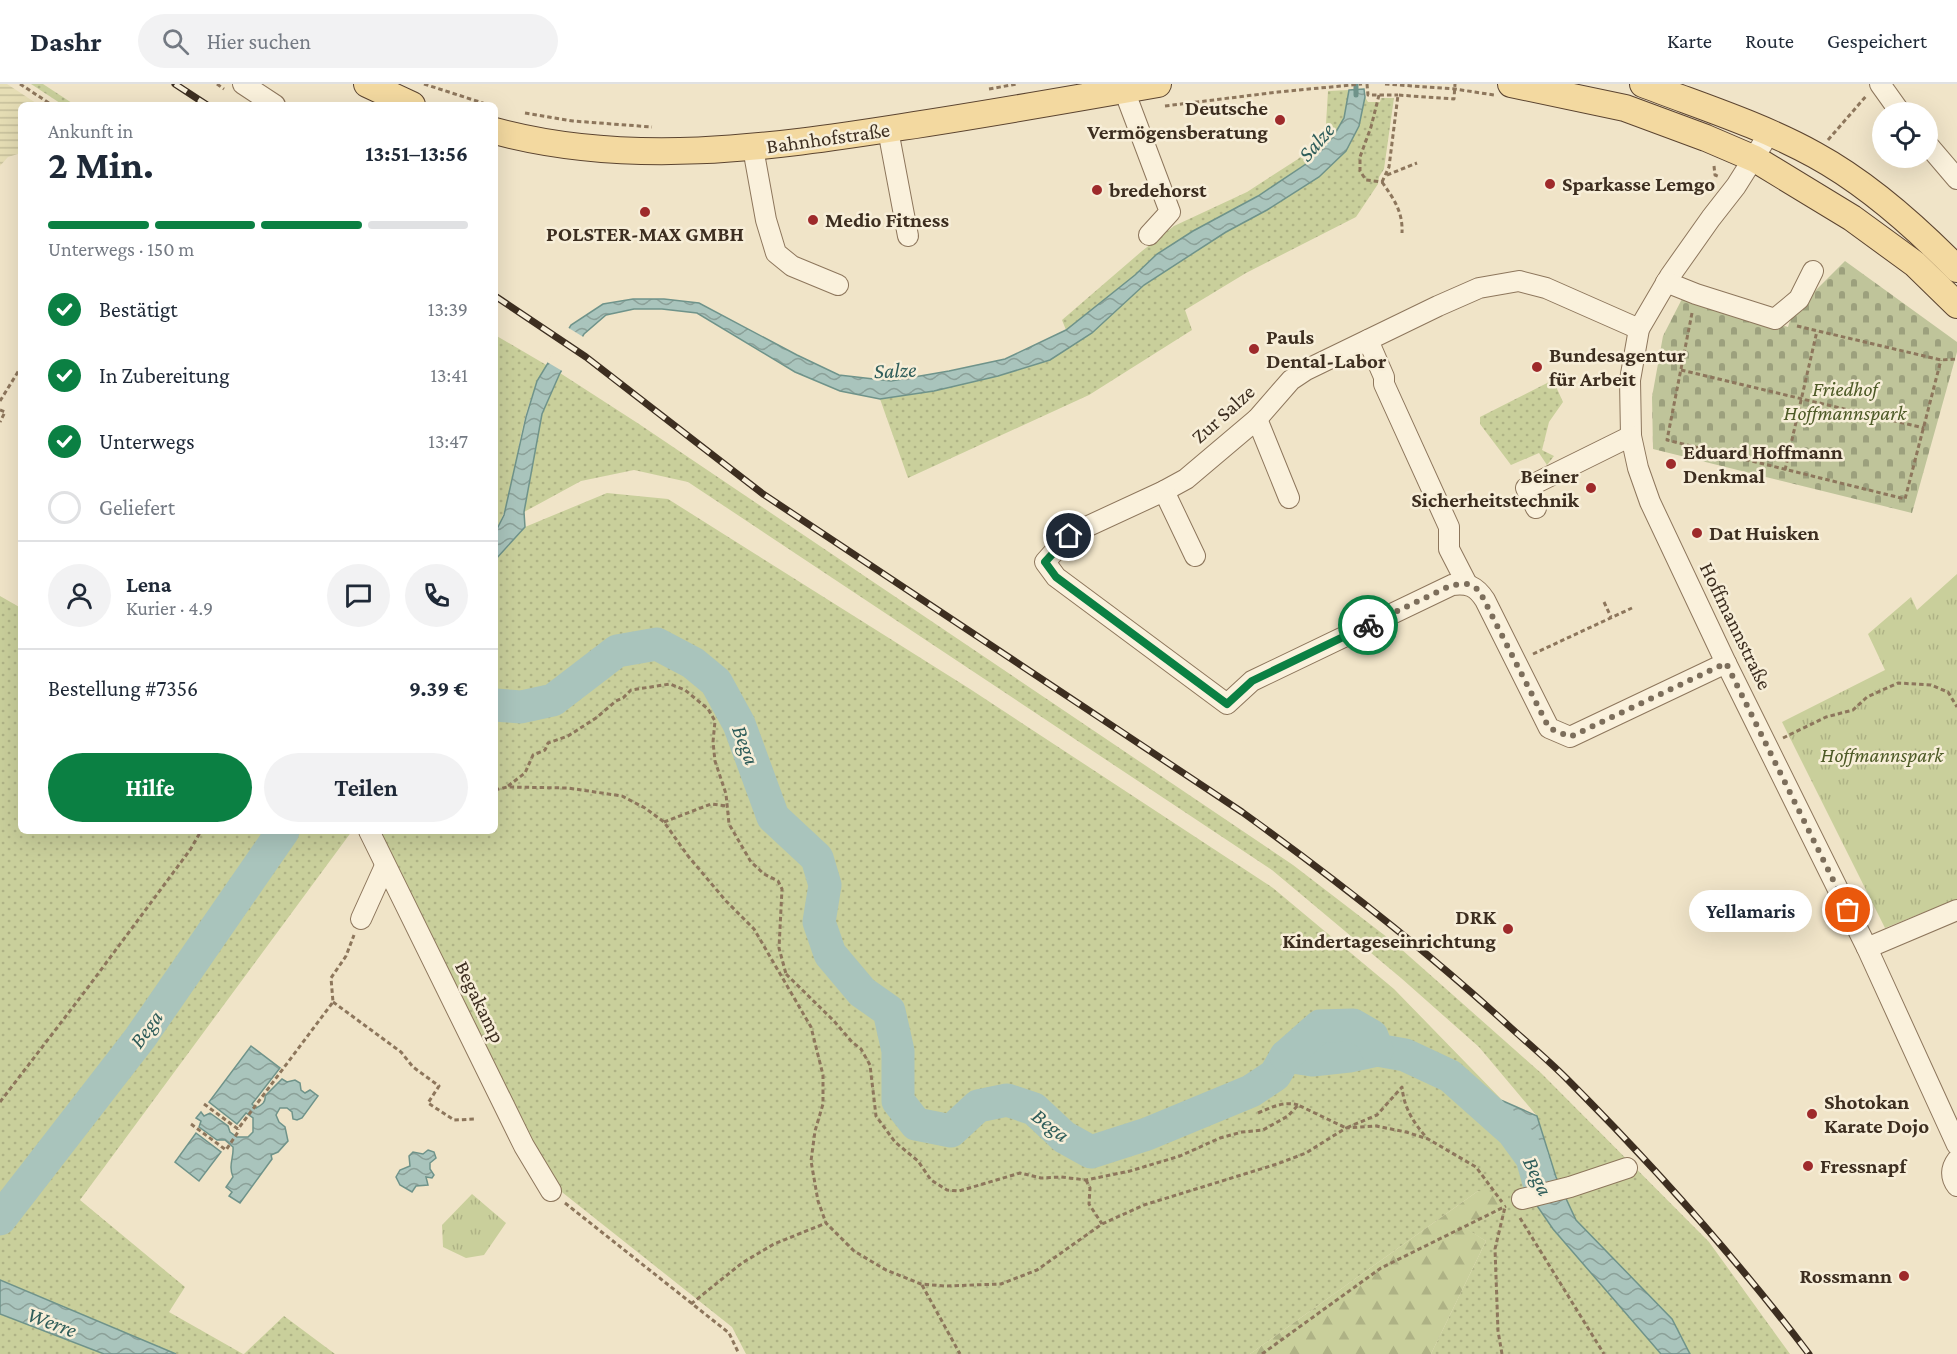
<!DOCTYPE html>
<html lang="de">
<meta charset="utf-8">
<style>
:root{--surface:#fff;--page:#f2f2f3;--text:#1f2937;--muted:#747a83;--line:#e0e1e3;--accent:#0b8043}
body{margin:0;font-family:"Crimson Pro",serif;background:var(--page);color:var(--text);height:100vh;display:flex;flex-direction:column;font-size:22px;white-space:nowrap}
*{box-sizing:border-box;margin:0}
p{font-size:20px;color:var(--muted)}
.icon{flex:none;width:33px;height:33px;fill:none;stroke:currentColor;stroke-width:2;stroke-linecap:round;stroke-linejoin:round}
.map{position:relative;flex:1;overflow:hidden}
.panel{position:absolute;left:18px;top:18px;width:480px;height:732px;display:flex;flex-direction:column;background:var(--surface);border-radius:9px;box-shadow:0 6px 24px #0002}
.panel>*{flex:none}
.tools{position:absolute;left:1872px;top:18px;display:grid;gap:12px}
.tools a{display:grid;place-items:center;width:66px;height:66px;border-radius:50%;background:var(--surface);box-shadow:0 6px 24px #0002;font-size:30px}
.pin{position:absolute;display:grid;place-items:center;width:51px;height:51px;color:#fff;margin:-26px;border:3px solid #fff;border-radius:50%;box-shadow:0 2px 6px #0007}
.courier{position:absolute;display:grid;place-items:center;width:60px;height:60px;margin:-30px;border:4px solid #0b8043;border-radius:50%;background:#fff;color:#222;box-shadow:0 2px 8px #0007}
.bubble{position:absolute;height:42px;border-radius:21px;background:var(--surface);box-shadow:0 6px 24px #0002;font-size:20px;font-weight:700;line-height:42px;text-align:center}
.overview em{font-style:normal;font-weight:700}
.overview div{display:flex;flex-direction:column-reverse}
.overview{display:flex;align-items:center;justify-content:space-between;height:102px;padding:0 30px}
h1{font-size:39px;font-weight:700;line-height:45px}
.bar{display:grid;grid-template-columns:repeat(4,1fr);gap:9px 6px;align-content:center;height:72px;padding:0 30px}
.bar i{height:8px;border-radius:4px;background:var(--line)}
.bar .current{background:var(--accent)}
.bar p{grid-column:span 4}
.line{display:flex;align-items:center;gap:15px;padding:0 30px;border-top:2px solid var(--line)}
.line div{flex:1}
.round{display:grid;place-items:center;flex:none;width:63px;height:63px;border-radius:32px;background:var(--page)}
ol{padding:0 30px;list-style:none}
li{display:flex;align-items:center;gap:18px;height:66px}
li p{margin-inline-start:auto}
li .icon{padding:6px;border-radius:50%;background:var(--accent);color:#fff;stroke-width:4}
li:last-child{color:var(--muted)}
li i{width:33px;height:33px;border:3px solid var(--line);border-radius:50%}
.cta{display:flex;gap:12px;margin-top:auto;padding:12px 30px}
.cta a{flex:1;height:69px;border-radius:36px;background:var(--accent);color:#fff;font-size:24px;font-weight:700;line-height:69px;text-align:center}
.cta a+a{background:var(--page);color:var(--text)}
header{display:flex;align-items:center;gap:36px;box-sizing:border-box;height:84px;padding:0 30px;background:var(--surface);border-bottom:2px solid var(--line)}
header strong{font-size:28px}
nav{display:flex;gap:33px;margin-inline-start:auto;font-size:21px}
.search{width:420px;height:54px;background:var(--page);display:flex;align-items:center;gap:15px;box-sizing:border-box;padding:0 21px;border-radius:33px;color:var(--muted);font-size:22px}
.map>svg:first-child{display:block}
.farmland{fill:url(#farmland-rules)}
.grass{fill:url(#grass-dots)}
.forest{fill:url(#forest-firs)}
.cemetery{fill:url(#cemetery-stones)}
.park{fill:url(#park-tufts)}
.water{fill:url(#water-waves);stroke:#6f938a;stroke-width:1.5}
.pier{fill:#f0e4c8}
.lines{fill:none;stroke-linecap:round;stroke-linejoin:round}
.stream{stroke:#6f938a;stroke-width:5}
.river{stroke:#a9c4bc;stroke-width:33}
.minor-casing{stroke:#8d765c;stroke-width:22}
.major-casing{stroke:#5b4430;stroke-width:28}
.path{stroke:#8d765c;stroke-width:3;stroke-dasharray:4.5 3;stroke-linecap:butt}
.minor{stroke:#faf1dc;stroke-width:20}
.major{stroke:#f3d9a0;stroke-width:26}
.rail-casing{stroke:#3d2e20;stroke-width:7}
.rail{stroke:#f7eed8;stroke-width:4.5;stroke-dasharray:14;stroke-linecap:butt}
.done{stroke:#7c6e5b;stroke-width:6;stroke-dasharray:0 10.8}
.route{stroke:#0b8043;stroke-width:8}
.poi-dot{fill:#9e2a2b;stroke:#f7eed8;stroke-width:2}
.labels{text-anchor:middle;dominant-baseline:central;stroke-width:5;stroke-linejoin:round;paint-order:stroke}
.poi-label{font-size:21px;font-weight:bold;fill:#3d2e20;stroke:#f7eed8;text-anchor:start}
.street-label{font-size:21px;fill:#3d2e20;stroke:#f7eed8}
.park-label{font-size:21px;font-style:italic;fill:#4d5a26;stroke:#f7eed8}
.water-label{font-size:22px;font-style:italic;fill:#2f5d5a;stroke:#f7eed8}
</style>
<header>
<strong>Dashr</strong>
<div class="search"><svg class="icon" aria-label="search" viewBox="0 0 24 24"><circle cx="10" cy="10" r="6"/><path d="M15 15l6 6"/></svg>Hier suchen</div>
<nav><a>Karte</a><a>Route</a><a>Gespeichert</a></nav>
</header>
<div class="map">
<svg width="1957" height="1270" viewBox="0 0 1957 1270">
<defs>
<pattern id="farmland-rules" width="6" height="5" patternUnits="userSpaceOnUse" patternTransform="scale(1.5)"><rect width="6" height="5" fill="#e6deb5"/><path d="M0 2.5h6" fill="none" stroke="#c6bf9b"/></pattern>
<pattern id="grass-dots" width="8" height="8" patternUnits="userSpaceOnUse" patternTransform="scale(1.5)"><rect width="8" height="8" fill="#c9cf9b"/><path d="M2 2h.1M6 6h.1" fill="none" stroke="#aeb285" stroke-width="1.8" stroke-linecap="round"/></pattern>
<pattern id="forest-firs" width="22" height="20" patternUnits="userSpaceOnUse" patternTransform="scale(1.5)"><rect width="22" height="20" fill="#c9cf9b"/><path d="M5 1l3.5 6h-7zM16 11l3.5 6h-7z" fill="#aeb285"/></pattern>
<pattern id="cemetery-stones" width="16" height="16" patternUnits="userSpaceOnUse" patternTransform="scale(1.5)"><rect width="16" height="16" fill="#bfc49a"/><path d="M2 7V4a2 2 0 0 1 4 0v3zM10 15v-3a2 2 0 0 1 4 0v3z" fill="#9ca07d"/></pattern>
<pattern id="park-tufts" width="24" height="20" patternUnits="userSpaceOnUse" patternTransform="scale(1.5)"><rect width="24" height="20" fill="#c9cf9b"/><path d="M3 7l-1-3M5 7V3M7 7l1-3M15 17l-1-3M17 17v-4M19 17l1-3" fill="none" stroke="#aeb285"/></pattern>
<pattern id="water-waves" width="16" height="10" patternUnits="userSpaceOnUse" patternTransform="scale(1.5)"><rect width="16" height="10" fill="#a9c4bc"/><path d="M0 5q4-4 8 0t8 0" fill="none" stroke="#8ba098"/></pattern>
</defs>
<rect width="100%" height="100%" fill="#f0e4c8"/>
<!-- farmland -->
<path class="farmland" d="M0,0H7L39,21H21V69L8,73L0,82Z"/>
<!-- grass -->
<g class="grass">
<path d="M31,0H43L75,21H63Z"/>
<path d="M1349,6C1347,15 1347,24 1344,33C1325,90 1206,134 1158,170C1149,176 1142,185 1134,192C1112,211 1089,228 1066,246L1062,236L1142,167L1174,142L1247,108L1298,75L1317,58L1326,40L1328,7Z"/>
<path d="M1365,13L1368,18H1380L1381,14H1394L1384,85L1379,93L1378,100L1356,133L1246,189L1185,226L1192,246L1089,311L908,394L880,315L934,307L998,292L1092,249L1144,201L1226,148L1267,126L1319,93L1359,42Z"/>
<path d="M495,251L548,282C513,330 522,397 495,449Z"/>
<path d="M560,289L639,340L1293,781L1392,857L1541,989L1709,1158L1790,1270H1690L1672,1235L1576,1136L1556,1093L1537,1032L1479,963L1401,894L1272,786L688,398L634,386L581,397L524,428L542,330Z"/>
<path d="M1553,296L1563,318L1549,338L1542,366L1554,372L1547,381L1539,369L1511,381L1480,340V333Z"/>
<path d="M607,409L668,415L970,605L1273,804L1394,905L1503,1017L1518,1046L1531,1113L1553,1145L1661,1270H1431L1486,1157L1466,1145L1501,1127L1478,1107L1250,1270H746L732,1243L553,1101L375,747H495V476L525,443Z"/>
<path d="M0,512L21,524V747H267L128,951L0,1111Z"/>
<path d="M295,747H352L80,1116L185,1203L169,1228L243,1270H176L0,1196V1151L148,963Z"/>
<path d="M0,1230L104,1270H0Z"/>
<path d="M284,1232L335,1270H244Z"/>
</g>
<!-- forest -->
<path class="forest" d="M1478,1107L1509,1110L1501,1127L1467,1145L1486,1157L1431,1270H1250Z"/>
<!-- cemetery -->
<path class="cemetery" d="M1845,177L1957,258V268L1912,429L1653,365L1652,313L1663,252L1684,211L1788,243L1792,230Z"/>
<!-- park -->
<g class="park">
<path d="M1957,490V815L1885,844L1782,638L1885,586L1868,550L1911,513L1917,526Z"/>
<path d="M472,1110L506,1139L484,1171L466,1174L443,1163L442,1141Z"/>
</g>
<!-- water -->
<g class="water">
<path d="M1364,5L1365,13L1359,42L1346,67L1319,93L1267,126L1226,148L1144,201L1092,249L1050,276L998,292L934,307L880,315L840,307L795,288L697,229L662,225H634L606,231L584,250L560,289L542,330L524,428L525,443L495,476V449L504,431L526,333L537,297L571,241L603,220L633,215H664L699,219L797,271L839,291L891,297L949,287L1005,275L1066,246L1135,191L1157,170L1193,147L1258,112L1309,78L1333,53L1344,34L1349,6Z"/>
<path d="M251,962L280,984L252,1020L256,1024C262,1021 266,1018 265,1012L282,995L287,998L295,996L300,999L301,1006L305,1009L310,1006L318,1012L302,1034L297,1036L293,1035L292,1028L287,1024H280L276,1031L279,1038L285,1043L288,1057L278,1068L271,1071L272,1075L240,1119L229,1112L232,1108L226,1103L233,1093C228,1081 234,1074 233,1063L225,1056H217L199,1043L201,1037L196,1034L201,1028L204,1032L210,1029L228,1042L230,1048L237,1053H248L253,1048V1034L246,1029L237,1040L209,1018Z"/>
<path d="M1503,1017L1537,1032L1556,1093L1576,1136L1672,1235L1690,1270H1661L1553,1145L1531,1113L1518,1046Z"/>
<path d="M196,1049L221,1068L199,1097L175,1078Z"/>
<path d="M428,1066L434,1068L436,1074L430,1079V1085L434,1091L432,1094L426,1093L428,1101L416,1102L412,1108L400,1101L396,1093L400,1086L410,1082L409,1072L413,1068L423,1070Z"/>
<path d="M0,1196L176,1270H104L0,1230Z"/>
</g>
<!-- pier -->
<path class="pier" d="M567,243L585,254L564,288L547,278Z"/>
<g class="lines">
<!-- stream -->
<path class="stream" d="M1356,11V0"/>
<!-- river -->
<g class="river">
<path d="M495,621L521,623L553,616L617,567L657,560L693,579L716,598L739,640L773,733L817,774L825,801L819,838L830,870L862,908L889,927L898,967V1017L916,1040L951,1047L978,1022L1007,1016L1034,1025L1064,1053L1091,1068L1147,1050L1251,1007L1275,991L1286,972L1312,976L1349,972L1377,966L1405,971L1450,992L1513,1048L1532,1074L1539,1099"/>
<path d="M1286,972L1320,942L1353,941L1372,952L1377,966"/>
<path d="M0,1135L140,954L283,747"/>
</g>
<defs>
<g id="minor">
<path d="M243,0L275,21"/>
<path d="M1880,0L1900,28"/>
<path d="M1124,6L1170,128L1149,151"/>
<path d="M888,46L908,152"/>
<path d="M1770,48L1736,102L1711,134L1670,192L1639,245L1630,296L1631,352L1638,384L1650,418L1726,579L1867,864L1957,1061"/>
<path d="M1928,61L1957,95"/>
<path d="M753,64L766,136L776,169L792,182L838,201"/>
<path d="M1666,198L1696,210L1775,235L1799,215L1813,187"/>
<path d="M1639,245L1546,204L1519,197L1479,204L1438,222L1306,286L1291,296L1257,335L1186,395L1164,407L1069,451L1045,478L1056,493L1227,620L1252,597L1452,501C1468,499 1476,502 1485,516L1549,644L1570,653L1726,579"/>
<path d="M1368,256L1384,293V300L1449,443V465L1467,500"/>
<path d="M1257,335L1289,414"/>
<path d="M1164,407L1195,472"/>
<path d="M1536,424L1526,404L1631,352"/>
<path d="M369,747L524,1062L551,1107"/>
<path d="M361,835L385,782"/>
<path d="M1867,864L1957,826"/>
<path d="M1957,1076C1951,1084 1950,1093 1957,1102"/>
<path d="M1522,1115L1570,1103L1627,1084"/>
</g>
<g id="major">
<path d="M367,0L412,21"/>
<path d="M1511,0L1625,24L1706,54L1755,75L1852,134L1915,180L1957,221"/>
<path d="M1643,0C1700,22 1761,41 1815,71C1868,100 1915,142 1957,185"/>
<path d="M495,47C629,83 768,64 902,43C988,30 1073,15 1158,0"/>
</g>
</defs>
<!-- minor casing -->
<use href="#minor" class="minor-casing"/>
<!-- major casing -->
<use href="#major" class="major-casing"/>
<!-- path -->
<g class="path">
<path d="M20,0L52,21"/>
<path d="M217,0L224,5"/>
<path d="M424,0L489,21"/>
<path d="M1367,0L1368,11H1398"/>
<path d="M1385,0L1455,5L1494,11"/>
<path d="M989,5L1017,0"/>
<path d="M1379,11L1371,43L1360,73V87L1366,96L1382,98"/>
<path d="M1165,22L1278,8L1362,0"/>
<path d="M525,29L573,37L652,43"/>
<path d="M1828,56L1867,11"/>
<path d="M1714,82L1715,91L1720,93"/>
<path d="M1387,91L1417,79"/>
<path d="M1382,98L1389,83L1398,11L1454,15L1455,0"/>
<path d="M1382,98C1394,115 1403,128 1402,149"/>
<path d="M1692,229L1667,356L1905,415L1941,276"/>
<path d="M1797,242L1941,276L1957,275"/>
<path d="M1681,286L1924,344"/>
<path d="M0,317L21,283"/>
<path d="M0,326L5,328L0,338"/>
<path d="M1785,386L1817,247"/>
<path d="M1604,518L1611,533"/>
<path d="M1533,570L1632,524"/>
<path d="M1783,654L1826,633L1853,626L1867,613L1898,599L1931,601L1948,608L1957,623"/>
<path d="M508,702L525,689L533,671L545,666L548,659L568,652L596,634L616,617L623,614L631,606L670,600L685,606L708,625L715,637L713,658L715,677L726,710L729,740L751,778L764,790L778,797L782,805L779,864L786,890"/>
<path d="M495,706L507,703L568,704L622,712L645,724L664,738L688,772L726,817L754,845L811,943L823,991V1020L815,1047L811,1077L818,1117L826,1139L854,1167L886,1186L921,1200L945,1202L1001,1200L1037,1186L1102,1140L1144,1121L1277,1080L1306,1069L1346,1044L1376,1042L1406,1048L1428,1055L1476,1083L1502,1118"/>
<path d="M664,738L711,720L727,722"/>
<path d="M786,890L834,937L852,958L861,965L870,981L876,1032L895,1058L918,1077L931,1096L947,1106L959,1107L1020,1089L1041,1094L1061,1093L1086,1096L1130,1087L1180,1072L1220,1054L1242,1048L1263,1046L1288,1032L1298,1021L1346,1044L1377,1031L1402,1003C1404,1024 1413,1038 1427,1054"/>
<path d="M333,918L401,968L413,983L439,1002L428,1019L454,1036L476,1035"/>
<path d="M0,1018L86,906L190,766L201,747"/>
<path d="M204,1020L238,1045L333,918L331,894L346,872L354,851"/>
<path d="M1258,1029C1272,1023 1284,1017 1298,1021"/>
<path d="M191,1040L226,1066L238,1048V1045"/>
<path d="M1086,1096L1090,1104L1089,1120L1102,1140"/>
<path d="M565,1119L729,1249L739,1270"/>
<path d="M1520,1134L1604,1270"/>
<path d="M922,1201L960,1270"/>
<path d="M691,1220L742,1179L774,1160L826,1139"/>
<path d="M1262,1270L1381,1184L1506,1122"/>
<path d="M1502,1270L1498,1247L1495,1165L1505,1123"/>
</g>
<!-- minor -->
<use href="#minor" class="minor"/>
<!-- major -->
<use href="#major" class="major"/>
<defs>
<g id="rail">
<path d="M175,0L207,21"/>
<path d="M495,212L586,273L763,410L1242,728C1335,795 1425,865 1510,943C1529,960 1549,977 1567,995C1653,1081 1735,1173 1809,1270"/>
</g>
</defs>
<!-- rail casing -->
<use href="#rail" class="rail-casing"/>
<!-- rail -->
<use href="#rail" class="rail"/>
</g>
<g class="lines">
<!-- done -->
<path class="done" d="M1368,541L1452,501L1467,500L1479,506L1549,644L1570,653L1726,579L1848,826"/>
<!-- route -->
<path class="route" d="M1069,452L1045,478L1056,493L1227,620L1252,597L1368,541"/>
</g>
<!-- markers -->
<g class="poi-dot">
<circle cx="1280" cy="36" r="6"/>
<circle cx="1550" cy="100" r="6"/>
<circle cx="1097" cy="106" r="6"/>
<circle cx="645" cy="128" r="6"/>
<circle cx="813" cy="136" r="6"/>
<circle cx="1254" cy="265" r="6"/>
<circle cx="1537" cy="283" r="6"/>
<circle cx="1671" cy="380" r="6"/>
<circle cx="1591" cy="404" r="6"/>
<circle cx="1697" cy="449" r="6"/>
<circle cx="1508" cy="845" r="6"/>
<circle cx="1812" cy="1030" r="6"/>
<circle cx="1808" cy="1082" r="6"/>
<circle cx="1904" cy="1192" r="6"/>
</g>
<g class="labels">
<!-- poi labels -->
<g class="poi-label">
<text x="1268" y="24" text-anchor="end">Deutsche<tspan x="1268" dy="24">Vermögensberatung</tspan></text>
<text x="1562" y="100">Sparkasse Lemgo</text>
<text x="1109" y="106">bredehorst</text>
<text x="825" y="136">Medio Fitness</text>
<text x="645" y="150" text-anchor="middle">POLSTER-MAX GMBH</text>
<text x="1266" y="253">Pauls<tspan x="1266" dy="24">Dental-Labor</tspan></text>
<text x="1549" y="271">Bundesagentur<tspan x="1549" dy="24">für Arbeit</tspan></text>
<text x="1683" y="368">Eduard Hoffmann<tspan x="1683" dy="24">Denkmal</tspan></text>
<text x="1579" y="392" text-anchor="end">Beiner<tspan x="1579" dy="24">Sicherheitstechnik</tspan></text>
<text x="1709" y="449">Dat Huisken</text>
<text x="1496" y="833" text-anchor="end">DRK<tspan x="1496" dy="24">Kindertageseinrichtung</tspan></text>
<text x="1824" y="1018">Shotokan<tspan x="1824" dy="24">Karate Dojo</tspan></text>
<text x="1820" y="1082">Fressnapf</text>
<text x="1892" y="1192" text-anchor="end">Rossmann</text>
</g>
<!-- street labels -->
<g class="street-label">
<text transform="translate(828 54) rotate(-8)">Bahnhofstraße</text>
<text transform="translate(1223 330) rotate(-42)">Zur Salze</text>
<text transform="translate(1736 542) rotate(64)">Hoffmannstraße</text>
<text transform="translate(480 918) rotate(64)">Begakamp</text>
</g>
<!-- park labels -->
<g class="park-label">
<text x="1845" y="305">Friedhof<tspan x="1845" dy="24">Hoffmannspark</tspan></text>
<text x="1882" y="671">Hoffmannspark</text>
</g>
<!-- water labels -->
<g class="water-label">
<text transform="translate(1316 58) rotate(-49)">Salze</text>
<text transform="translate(895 286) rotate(-2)">Salze</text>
<text transform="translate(746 661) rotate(69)">Bega</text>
<text transform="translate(146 945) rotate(-54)">Bega</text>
<text transform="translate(1051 1041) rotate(37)">Bega</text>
<text transform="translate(1538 1092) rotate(64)">Bega</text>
<text transform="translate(52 1238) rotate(20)">Werre</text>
</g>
</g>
</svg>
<div class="tools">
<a><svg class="icon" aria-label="locate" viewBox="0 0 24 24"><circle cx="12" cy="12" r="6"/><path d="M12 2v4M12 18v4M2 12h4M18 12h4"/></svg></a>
</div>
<div class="pin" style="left:1848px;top:826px;background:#ea580c"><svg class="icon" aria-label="bag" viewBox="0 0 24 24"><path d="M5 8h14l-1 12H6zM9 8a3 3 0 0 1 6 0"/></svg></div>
<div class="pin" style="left:1069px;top:452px;background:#1f2937"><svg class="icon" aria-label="home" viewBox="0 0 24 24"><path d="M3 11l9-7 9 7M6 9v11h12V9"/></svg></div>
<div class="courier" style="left:1368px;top:541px"><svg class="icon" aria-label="bike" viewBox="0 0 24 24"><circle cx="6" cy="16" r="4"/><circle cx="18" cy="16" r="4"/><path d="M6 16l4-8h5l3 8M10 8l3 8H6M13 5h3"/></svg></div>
<div class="bubble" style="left:1689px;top:806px;width:123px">Yellamaris</div>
<section class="panel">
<div class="overview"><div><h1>2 Min.</h1><p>Ankunft in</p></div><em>13:51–13:56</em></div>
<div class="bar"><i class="current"></i><i class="current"></i><i class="current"></i><i></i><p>Unterwegs · 150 m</p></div>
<ol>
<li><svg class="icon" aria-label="check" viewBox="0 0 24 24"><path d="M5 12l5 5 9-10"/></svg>Bestätigt<p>13:39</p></li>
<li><svg class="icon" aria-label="check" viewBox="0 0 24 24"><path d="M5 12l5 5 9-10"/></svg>In Zubereitung<p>13:41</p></li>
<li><svg class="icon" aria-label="check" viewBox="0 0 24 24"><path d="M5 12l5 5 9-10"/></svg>Unterwegs<p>13:47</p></li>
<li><i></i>Geliefert</li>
</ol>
<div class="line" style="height:108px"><a class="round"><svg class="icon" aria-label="person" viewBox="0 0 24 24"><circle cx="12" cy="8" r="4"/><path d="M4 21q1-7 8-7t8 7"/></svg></a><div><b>Lena</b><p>Kurier · 4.9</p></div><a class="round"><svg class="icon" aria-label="chat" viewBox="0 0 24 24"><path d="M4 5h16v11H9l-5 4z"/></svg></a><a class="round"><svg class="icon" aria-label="phone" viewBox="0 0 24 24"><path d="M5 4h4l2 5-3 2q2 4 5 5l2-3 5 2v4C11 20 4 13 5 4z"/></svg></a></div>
<div class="line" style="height:78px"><div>Bestellung #7356</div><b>9.39 €</b></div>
<div class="cta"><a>Hilfe</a><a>Teilen</a></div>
</section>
</div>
